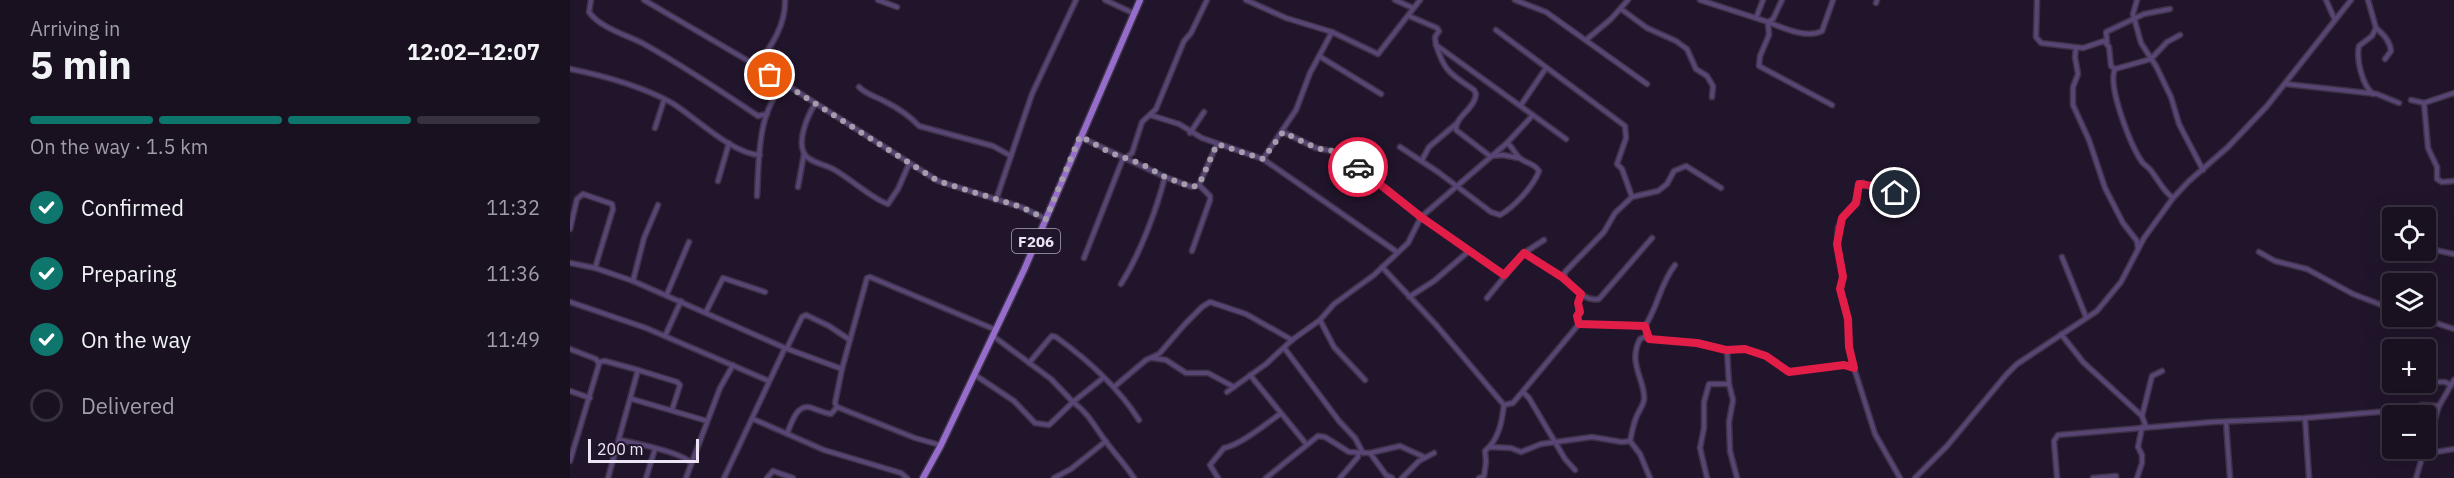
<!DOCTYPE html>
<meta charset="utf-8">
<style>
:root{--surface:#191020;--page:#221929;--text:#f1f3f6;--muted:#9f9da5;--line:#37303e;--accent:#0f766e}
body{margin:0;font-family:"IBM Plex Sans",sans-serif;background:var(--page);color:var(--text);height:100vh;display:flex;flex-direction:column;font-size:22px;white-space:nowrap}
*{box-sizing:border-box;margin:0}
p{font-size:20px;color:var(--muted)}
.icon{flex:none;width:33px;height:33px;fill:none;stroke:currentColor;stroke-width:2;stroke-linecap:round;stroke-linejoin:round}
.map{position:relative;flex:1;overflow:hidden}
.panel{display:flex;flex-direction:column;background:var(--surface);width:570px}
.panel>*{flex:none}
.buttons{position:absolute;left:1812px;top:207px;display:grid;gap:12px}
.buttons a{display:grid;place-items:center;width:54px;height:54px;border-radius:6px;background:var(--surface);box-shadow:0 6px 24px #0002,0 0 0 2px var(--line);font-size:30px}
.scale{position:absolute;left:18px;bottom:15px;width:111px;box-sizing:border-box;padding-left:6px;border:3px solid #ece4f4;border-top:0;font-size:16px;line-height:21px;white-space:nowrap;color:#ece4f4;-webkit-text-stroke:4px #21152b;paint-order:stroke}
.pin{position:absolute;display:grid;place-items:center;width:51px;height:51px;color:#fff;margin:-26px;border:3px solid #fff;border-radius:50%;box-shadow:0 2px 6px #0007}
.courier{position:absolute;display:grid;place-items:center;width:60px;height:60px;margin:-30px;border:4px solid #e11d48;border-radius:50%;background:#fff;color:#222;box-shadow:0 2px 8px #0007}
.headline em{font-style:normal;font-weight:700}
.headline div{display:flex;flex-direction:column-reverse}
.headline{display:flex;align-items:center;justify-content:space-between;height:102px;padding:0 30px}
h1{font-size:39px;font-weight:700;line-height:45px}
.bar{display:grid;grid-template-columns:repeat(4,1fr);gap:9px 6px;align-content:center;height:72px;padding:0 30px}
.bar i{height:8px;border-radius:4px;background:var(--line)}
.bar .selected{background:var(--accent)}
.bar p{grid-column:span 4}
ol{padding:0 30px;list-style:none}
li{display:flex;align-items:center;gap:18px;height:66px}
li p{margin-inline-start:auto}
li .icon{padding:6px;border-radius:50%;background:var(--accent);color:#fff;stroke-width:4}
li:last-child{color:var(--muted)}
li i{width:33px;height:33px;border:3px solid var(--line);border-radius:50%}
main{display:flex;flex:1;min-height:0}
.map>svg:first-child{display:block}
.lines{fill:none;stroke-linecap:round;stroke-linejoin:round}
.minor-casing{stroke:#3d3247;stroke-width:7}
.primary-casing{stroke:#3d3247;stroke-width:9}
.minor{stroke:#584573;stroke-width:4}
.primary{stroke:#966dcc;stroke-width:6}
.done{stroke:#a59cae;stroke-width:6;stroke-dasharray:0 10.8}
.route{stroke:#e11d48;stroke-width:8}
.labels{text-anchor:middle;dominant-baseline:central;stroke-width:4.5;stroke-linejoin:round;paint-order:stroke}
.shield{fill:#21152b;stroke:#afa6b8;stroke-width:1.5}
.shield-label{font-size:15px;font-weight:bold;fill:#ece4f4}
</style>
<main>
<section class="panel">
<div class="headline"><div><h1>5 min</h1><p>Arriving in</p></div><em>12:02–12:07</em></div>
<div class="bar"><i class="selected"></i><i class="selected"></i><i class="selected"></i><i></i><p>On the way · 1.5 km</p></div>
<ol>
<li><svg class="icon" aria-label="check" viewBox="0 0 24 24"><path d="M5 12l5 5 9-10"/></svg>Confirmed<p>11:32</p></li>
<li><svg class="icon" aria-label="check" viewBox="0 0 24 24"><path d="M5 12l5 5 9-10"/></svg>Preparing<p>11:36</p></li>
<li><svg class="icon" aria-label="check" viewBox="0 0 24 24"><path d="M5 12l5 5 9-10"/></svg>On the way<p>11:49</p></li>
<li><i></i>Delivered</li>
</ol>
</section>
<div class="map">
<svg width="1884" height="478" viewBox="0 0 1884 478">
<rect width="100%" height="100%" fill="#21152b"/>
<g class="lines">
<defs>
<g id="minor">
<path d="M21,0L19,12C30,28 57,35 74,44C113,66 151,91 188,116L197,114"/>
<path d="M74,0L187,66L368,181L451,207L476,219"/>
<path d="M308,0L327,7"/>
<path d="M535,0L563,13"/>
<path d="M676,0L716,18L762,32L808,54L850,0"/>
<path d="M825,0L843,8"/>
<path d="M945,0L976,12L1077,84"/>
<path d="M1130,0L1198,22L1199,35L1190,56L1189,66L1262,105"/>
<path d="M1212,0L1203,19L1198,22C1213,28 1237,39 1252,31L1263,0"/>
<path d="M1467,0L1466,37L1471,43L1513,48L1534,41L1539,47L1541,66L1545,69L1581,59L1597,42L1610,35"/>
<path d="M1567,0L1563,14L1571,43L1586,66L1601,97L1609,124L1633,170"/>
<path d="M1756,0L1765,20"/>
<path d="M1798,0L1806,28L1802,36L1789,46C1786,59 1792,85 1803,94"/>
<path d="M1306,3L1307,0"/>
<path d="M1051,9L1077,28L1106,41L1117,49L1126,69L1137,76L1143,86L1142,97"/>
<path d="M839,16L867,28L869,31L865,37L866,45L996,139"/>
<path d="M1186,18L1193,0"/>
<path d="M1806,28C1814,35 1820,41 1821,51L1815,59"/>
<path d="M926,30L1055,126L1056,138L1047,164L1052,169L1062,197L1045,213L1034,232L995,272L994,278C1004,287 1014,302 1029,299L1082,238"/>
<path d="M1016,40L1041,19L1058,0"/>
<path d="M1537,42L1536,32L1574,14L1600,9"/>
<path d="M866,45C875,73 881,74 904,90L906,94C905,109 885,116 886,130L920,156L933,155L948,158"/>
<path d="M1506,48L1505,57L1508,74L1503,87V105L1519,140L1535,188L1553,223L1567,241L1568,249"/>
<path d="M749,56L811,94"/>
<path d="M187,66C201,46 216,25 215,0"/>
<path d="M0,69C35,76 71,86 102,103C125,117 162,154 190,155"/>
<path d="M1545,69C1537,86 1561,146 1572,162C1575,166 1580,168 1582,172C1589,181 1593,191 1603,198"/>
<path d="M1716,84L1807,94L1829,103"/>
<path d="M289,87C297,95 305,96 314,101C328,108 339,115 349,126L423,146L441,156"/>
<path d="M1841,100L1854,103L1884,93"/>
<path d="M1854,103L1858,148L1867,167V179L1872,182L1884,181"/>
<path d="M245,104C238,115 227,140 234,153C238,162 254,164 263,169C280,178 302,199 318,204L328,189L339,164"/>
<path d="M951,105L976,68"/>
<path d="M580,115L609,124L632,138L693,159L827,252"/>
<path d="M85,128L94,100"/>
<path d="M713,132L746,148L762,151L780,161L851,217L935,275"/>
<path d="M620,133L634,112"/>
<path d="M510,137L595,177L622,187L629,185"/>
<path d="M830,147L868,172L921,212L930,215C944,207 963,187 969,171C964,163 958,164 951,159C945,155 943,147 937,143"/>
<path d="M693,159L726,110L740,73L762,32"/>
<path d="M852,160L859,147L886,124"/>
<path d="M148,181L159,143"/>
<path d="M629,185L647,144"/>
<path d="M228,187L234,154"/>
<path d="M187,196C189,160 187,112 214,85"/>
<path d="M1062,197L1088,191L1097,184L1104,171L1116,166L1151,188"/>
<path d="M426,200L462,94L506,0"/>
<path d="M0,229L7,199L13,194L42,204L43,209L25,268"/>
<path d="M622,251L640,200V196L629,185"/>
<path d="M1689,252L1705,261L1737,269L1783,294L1822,309"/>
<path d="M954,253L974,240"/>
<path d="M1854,256L1865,250L1884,254"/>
<path d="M1492,257L1516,317"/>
<path d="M514,258L552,161L562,153L572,122L586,109L614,41L621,33L637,0"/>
<path d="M0,263L25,268L63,281L215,348L272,369"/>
<path d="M812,267L867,326L934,405L943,403L1009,324L1075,326C1088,307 1090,284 1105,265"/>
<path d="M63,281L74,238L88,205"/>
<path d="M551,284C570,254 586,211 595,177"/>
<path d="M97,294L119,242"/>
<path d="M839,297L864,281L899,251"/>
<path d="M917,298L954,253L993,278"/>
<path d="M0,302L76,328L199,381"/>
<path d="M136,312L153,278L195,292"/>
<path d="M1845,316L1884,329"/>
<path d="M750,320L764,347L795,380"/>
<path d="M1009,324L1007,316L1009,312L1008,303L1011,294"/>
<path d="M1075,326L1079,339L1127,343L1156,350L1175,349L1196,356L1219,372L1274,365L1284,368"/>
<path d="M1491,334L1513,362L1572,416"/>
<path d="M95,336L111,301"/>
<path d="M423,336L481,379L503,402L533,378"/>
<path d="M1077,336L1070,339C1057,364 1076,381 1074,400C1073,406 1068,412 1066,418C1063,425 1062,433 1060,441L1070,454L1080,478"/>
<path d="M217,348L232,317L236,315L259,326L280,340"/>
<path d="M0,349L26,359L29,364L0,461"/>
<path d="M715,349L769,421L785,438L793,453"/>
<path d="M1157,350L1159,384L1163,400L1159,422L1160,451L1167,478"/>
<path d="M582,358L596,360L616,373H638L664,387"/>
<path d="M29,362L35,361L68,370L38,478"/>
<path d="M459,363L480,338L482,336L486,337C518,360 548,387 569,420"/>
<path d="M68,370L107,382L110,385L102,410"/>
<path d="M405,375L444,401L465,423L479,425L503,402C519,414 523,424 534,439C544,453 555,464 564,478"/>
<path d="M680,375L737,445"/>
<path d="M1856,382H1875L1881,385"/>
<path d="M544,387L576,360L589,354L615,324L632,307L640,302L676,314L722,340"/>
<path d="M0,391L20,398"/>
<path d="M657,392L696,364L722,340L750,320L764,304L804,275L838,243L851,217L937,143L963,115"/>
<path d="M953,392L959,398L995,459L1005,470"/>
<path d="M62,399L137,421"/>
<path d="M267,407L265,403L272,369L297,278L300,277L426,330"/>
<path d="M267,407L345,438L370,445"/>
<path d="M1735,418L1739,478"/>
<path d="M183,419L254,450L331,473L337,478"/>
<path d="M1656,422L1660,478"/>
<path d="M1576,427L1572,416L1582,376L1592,371"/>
<path d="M217,434C221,424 227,402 242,408C248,410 254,413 261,414L267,407"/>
<path d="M50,440C65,443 113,453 121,463"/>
<path d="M920,446C930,434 932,420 934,405"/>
<path d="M1856,448L1869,406L1884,380"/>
<path d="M800,453L830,446L854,457"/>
<path d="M1854,454L1884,449"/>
<path d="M76,478L85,449"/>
<path d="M116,478L150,388L163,365"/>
<path d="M154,478L215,348"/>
<path d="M197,478L203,471L223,478"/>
<path d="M484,478L501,469L536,441"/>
<path d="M648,478L640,465L654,448C670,445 696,424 710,414"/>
<path d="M696,478L748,436L755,437L779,452L800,453L816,475L822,478"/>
<path d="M770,478L788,457V453"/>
<path d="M832,478L849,461L864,453"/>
<path d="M909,478L914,476L916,462L915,451L919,447L941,448L951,452L971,444L1022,437L1052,442L1060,441"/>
<path d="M1137,478L1130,448L1134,428V402L1139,384H1159"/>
<path d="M1330,478L1305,434L1284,368L1279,347L1278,319L1270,289L1273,277L1267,244L1268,228L1272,218L1285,203L1289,184L1293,183L1302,188L1334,195"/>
<path d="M1345,478L1377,446L1436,375L1447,364L1527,311L1551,282L1574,238L1603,198L1619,181L1658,147L1697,106L1781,0"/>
<path d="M1487,478L1484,441L1488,435L1643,422L1735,418L1844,409L1852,405L1869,406"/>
<path d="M1523,478L1546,476"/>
<path d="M1567,478L1572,463V455L1568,447L1572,427"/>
<path d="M1846,478L1855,448"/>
</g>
<path id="primary" d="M353,478L371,445L454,270L570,0"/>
</defs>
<!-- minor casing -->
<use href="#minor" class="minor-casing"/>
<!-- primary casing -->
<use href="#primary" class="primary-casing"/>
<!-- minor -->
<use href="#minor" class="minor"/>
<!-- primary -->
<use href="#primary" class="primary"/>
</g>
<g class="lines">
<!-- done -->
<path class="done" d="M200,75L368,181L451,207L476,219L510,136L541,153L572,164L595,177L622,187L629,185L647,144L693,159L713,132L746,148L762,151L788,167"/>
<!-- route -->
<path class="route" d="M788,167L851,217L934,275L954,253L992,277L1011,294L1008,303L1010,312L1007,316L1009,324L1075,326L1079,339L1127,343L1156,350L1175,349L1196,356L1219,372L1274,365L1284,368L1279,347L1278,319L1270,289L1273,277L1267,244L1272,218L1286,203L1289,184C1297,184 1317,190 1325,193"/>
</g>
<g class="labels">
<!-- shield labels -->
<rect class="shield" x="442" y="229" width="48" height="24" rx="4.5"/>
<g class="shield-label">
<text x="466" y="241">F206</text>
</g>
</g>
</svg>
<div class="buttons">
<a><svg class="icon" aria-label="locate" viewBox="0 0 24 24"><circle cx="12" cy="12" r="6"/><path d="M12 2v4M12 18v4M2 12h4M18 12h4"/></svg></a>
<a><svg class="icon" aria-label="layers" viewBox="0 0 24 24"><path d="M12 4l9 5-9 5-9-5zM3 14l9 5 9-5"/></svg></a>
<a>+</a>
<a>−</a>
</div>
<div class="scale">200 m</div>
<div class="pin" style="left:200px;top:75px;background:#ea580c"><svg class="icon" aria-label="bag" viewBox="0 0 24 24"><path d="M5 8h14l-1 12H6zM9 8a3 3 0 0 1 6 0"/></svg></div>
<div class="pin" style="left:1325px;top:193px;background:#1f2937"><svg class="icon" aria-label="home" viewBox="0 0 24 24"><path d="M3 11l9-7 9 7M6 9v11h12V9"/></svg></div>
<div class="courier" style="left:788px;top:167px"><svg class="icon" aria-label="car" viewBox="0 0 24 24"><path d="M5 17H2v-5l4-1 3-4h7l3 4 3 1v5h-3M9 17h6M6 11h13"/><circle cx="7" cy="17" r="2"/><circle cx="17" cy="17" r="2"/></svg></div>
</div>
</main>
